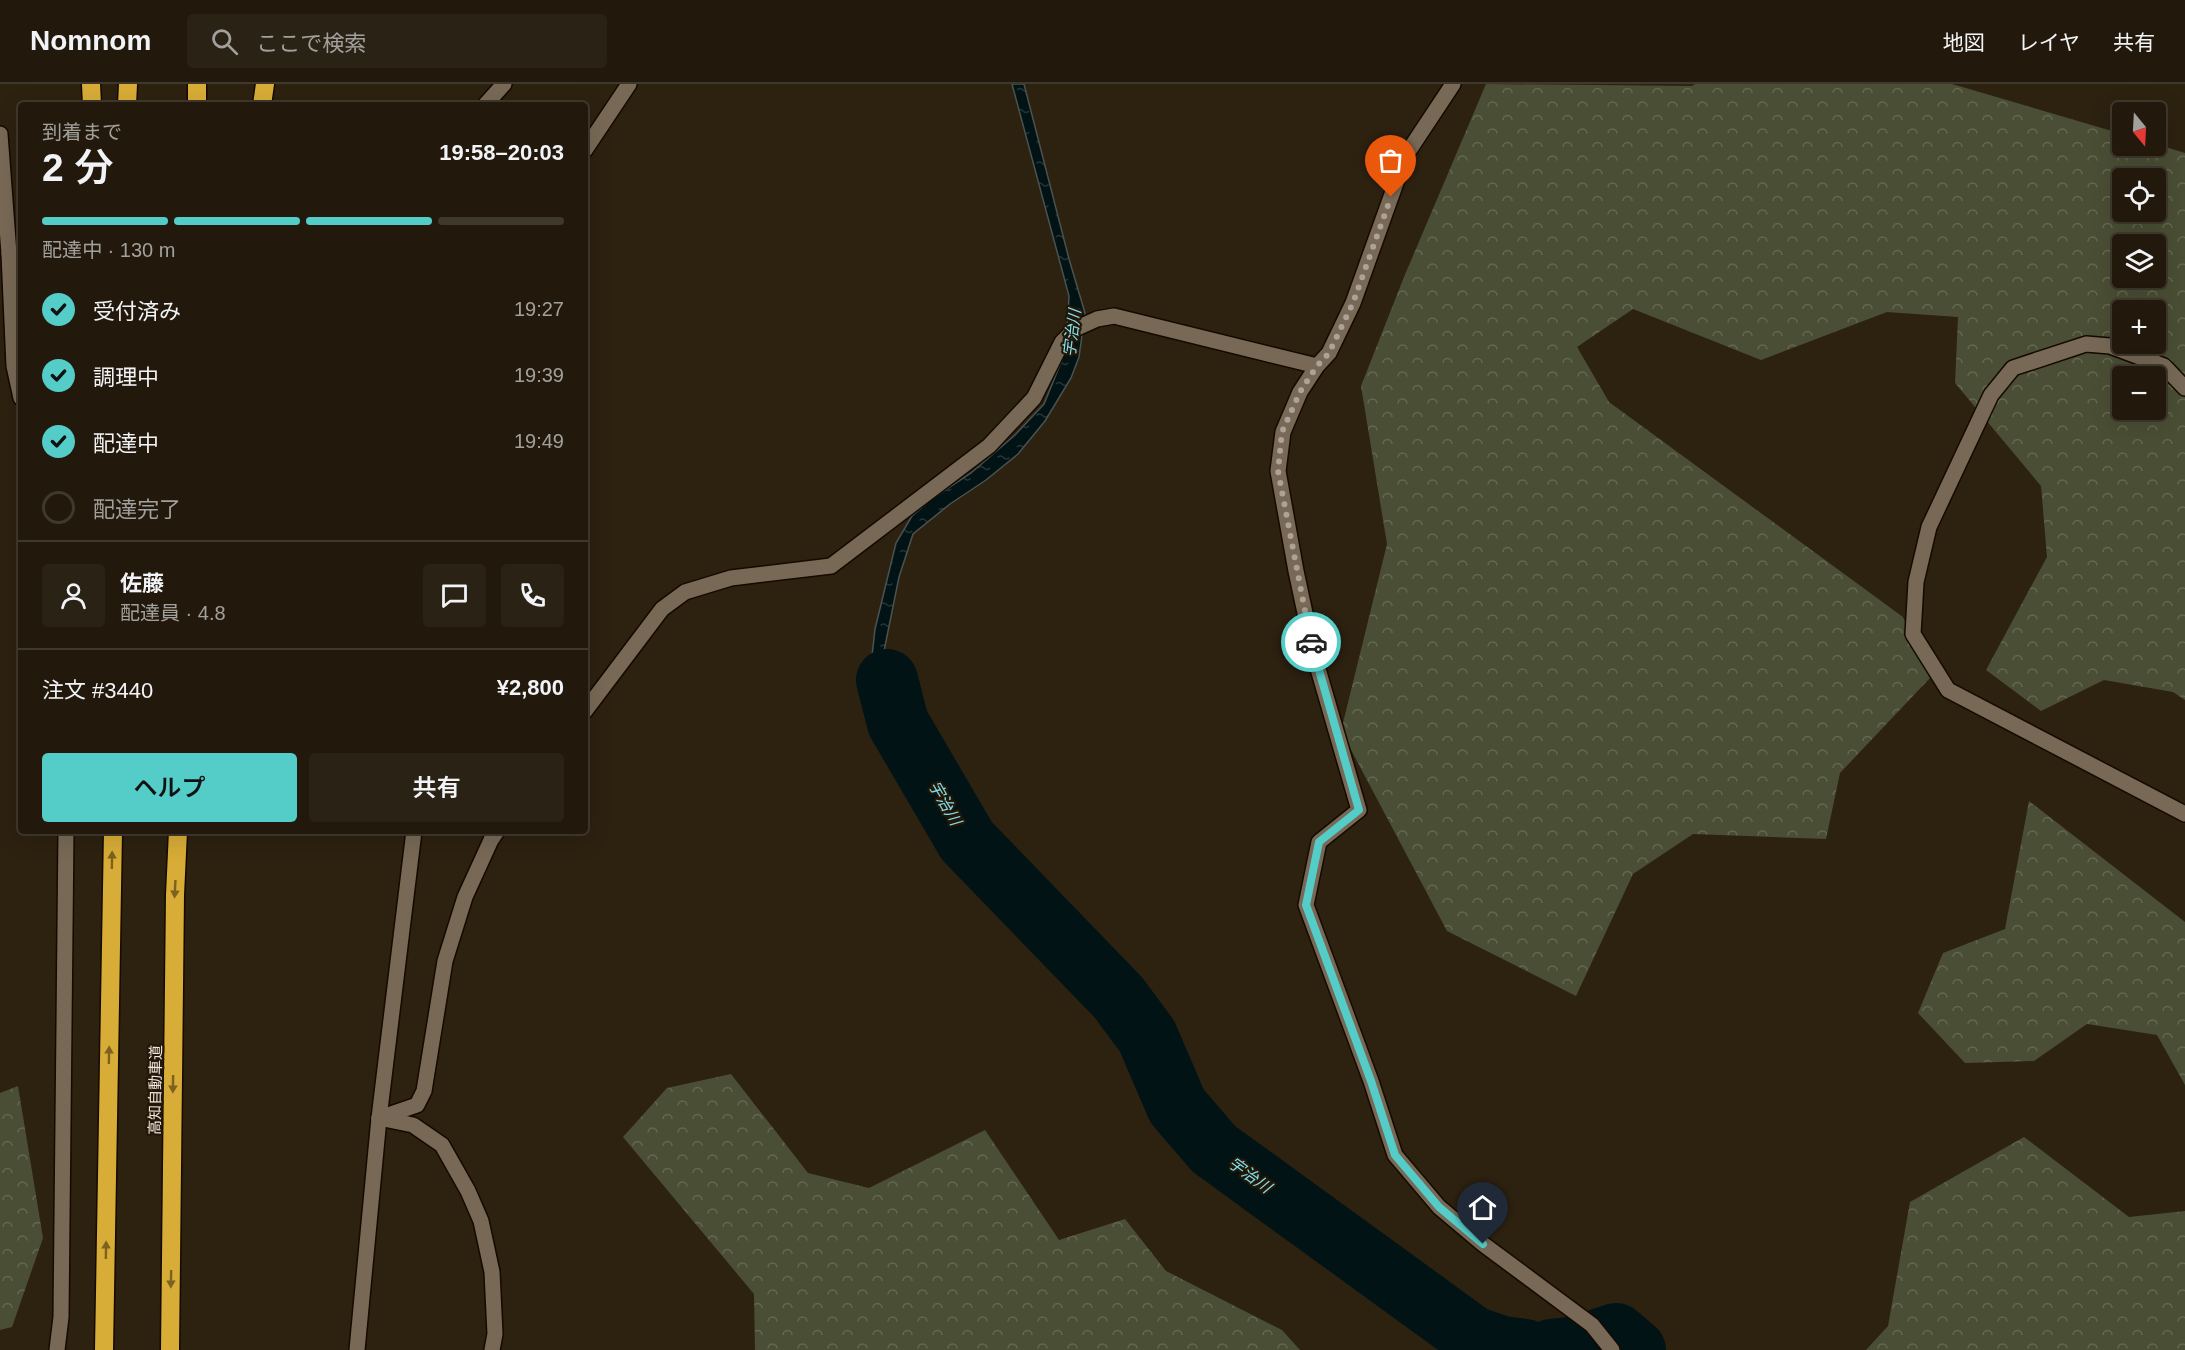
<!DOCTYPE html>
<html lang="ja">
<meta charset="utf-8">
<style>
:root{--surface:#22190c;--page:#2a2215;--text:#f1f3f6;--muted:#a2a09d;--line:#3f382d;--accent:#54cdc8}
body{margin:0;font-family:Arial,"Noto Sans JP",sans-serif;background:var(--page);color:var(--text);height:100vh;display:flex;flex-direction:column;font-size:22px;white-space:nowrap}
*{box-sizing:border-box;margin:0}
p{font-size:20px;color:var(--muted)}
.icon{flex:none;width:33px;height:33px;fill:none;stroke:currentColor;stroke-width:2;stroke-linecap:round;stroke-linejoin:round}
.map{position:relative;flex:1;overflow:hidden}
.drawer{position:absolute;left:18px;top:18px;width:570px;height:732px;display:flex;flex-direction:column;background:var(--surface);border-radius:6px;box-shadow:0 6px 24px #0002,0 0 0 2px var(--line)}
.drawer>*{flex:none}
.needle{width:39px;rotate:162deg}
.tools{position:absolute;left:2112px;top:18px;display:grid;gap:12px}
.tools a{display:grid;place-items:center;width:54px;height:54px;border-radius:6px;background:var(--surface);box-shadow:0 6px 24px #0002,0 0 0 2px var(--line);font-size:30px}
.pin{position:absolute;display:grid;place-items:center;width:51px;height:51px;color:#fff;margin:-62px -26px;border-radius:50% 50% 50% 0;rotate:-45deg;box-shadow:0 0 6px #0007}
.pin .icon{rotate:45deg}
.courier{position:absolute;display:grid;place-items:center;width:60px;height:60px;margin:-30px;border:4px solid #54cdc8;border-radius:50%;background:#fff;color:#222;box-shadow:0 2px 8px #0007}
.head em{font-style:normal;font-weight:600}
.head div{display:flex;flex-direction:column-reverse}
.head{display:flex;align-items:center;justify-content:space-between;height:102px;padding:0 24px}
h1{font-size:39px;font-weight:600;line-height:45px}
.bar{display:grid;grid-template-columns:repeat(4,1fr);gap:9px 6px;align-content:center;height:72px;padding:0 24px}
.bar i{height:8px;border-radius:4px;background:var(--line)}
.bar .selected{background:var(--accent)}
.bar p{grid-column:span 4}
.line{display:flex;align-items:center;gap:15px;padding:0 24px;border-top:2px solid var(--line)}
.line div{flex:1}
.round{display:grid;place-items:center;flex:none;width:63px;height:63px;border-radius:6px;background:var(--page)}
ol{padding:0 24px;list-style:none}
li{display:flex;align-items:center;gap:18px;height:66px}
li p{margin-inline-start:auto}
li .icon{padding:6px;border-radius:50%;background:var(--accent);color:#111;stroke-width:4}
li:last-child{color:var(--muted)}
li i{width:33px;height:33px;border:3px solid var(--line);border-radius:50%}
.button{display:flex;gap:12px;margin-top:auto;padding:12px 24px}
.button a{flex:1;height:69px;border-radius:6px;background:var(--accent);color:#111;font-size:24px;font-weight:600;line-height:69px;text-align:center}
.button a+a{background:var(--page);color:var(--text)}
header{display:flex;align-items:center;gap:36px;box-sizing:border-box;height:84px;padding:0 30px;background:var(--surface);border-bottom:2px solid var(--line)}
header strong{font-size:28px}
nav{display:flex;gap:33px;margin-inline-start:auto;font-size:21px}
.search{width:420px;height:54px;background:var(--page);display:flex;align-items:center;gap:15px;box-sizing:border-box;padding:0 21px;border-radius:6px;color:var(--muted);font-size:22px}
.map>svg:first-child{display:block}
.forest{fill:url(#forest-crowns);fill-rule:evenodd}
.water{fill:url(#water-ripples);stroke:#4a5352;stroke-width:1.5}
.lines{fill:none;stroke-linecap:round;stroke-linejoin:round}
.river{stroke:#021316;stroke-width:62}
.lane-casing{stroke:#150a00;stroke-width:18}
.street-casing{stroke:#150a00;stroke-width:18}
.highway-casing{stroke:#150a00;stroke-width:21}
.lane{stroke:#786956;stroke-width:15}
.street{stroke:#786956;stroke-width:15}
.highway{stroke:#d7ac37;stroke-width:18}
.oneway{fill:#7d621f}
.done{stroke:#aca296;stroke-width:6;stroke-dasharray:0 10.8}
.route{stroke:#54cdc8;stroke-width:8}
.labels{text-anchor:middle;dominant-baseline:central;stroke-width:4.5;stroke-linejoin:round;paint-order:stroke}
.street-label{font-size:15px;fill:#f1e8de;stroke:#231707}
.water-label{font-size:16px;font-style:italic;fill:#81e0f1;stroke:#231707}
</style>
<header>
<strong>Nomnom</strong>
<div class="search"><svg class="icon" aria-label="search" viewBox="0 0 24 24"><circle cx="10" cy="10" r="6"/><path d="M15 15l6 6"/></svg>ここで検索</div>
<nav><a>地図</a><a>レイヤ</a><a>共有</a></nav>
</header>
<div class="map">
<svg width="2185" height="1266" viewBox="0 0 2185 1266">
<defs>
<pattern id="forest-crowns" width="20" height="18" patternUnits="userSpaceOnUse" patternTransform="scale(1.5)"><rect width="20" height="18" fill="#4a4e34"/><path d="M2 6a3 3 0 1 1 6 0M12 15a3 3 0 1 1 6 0" fill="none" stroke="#656851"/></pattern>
<pattern id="water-ripples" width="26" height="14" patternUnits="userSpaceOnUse" patternTransform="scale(1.5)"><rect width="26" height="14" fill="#021316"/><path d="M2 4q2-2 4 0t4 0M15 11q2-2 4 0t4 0" fill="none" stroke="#273537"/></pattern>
</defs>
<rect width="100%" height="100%" fill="#2d2110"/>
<!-- forest -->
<g class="forest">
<path d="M1486,0L1692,2L1695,0H1952L2122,50V62L2156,60L2185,69V616L2173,608L2104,596L2041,627L1986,586L2047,473L2041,402L1955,299L1958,233L1887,228L1761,276L1633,225L1577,263L1609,318L1903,533L1930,594L1840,689L1826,755L1693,750L1633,790L1576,912L1447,847L1341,647L1387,460L1361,302L1404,193ZM2122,94H2156V128H2122ZM2122,160H2156V194H2122ZM2122,226H2156V260H2122ZM2122,292H2156V326H2122Z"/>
<path d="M2029,717L2185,838V1001L2157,951L2087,940L2034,977L1965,979L1918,929L1943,869L2005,845Z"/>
<path d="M731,990L808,1089L869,1104L985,1046L1059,1156L1125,1135L1166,1187L1282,1246L1300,1266H755L754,1210L623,1053L667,1004Z"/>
<path d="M18,1002L43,1154L12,1243L0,1246V1009Z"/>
<path d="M2024,1053L2129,1133L2185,1127V1266H1866L1888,1242L1910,1118Z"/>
</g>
<!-- water -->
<path class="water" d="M1012,0H1024L1069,175L1085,229L1079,273L1071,294L1045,337L1018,370L986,396L950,420L913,450L899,493L884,567L904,633L919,669L914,683L893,637L872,572L875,545L896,459L912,432L933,414L971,389L1015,351L1044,320L1066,266L1069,212Z"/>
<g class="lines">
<!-- river -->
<g class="river">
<path d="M887,596L898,639L967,757L1118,913L1147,952L1177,1022L1214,1065L1473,1253L1502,1263L1525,1266"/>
<path d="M1551,1266L1577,1263L1616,1250L1635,1266"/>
</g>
<defs>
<path id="lane" d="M0,50L9,170"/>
<g id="street">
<path d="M1453,0L1406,71L1353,219L1329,269L1317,282L1300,308L1283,348L1278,387L1296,487L1314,571L1359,726L1319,758L1306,821L1371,997L1395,1071L1439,1123L1483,1160L1592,1241L1612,1266"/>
<path d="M485,21L504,0"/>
<path d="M585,66L629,0"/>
<path d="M21,169L9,170L14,282L21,314"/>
<path d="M2185,304L2164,282L2110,262L2086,260L2013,284L1991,311L1929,443L1916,498L1913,550L1948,606L2185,730"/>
<path d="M585,627L662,525L685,508L731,494L831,482L989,362L1034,314L1062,258L1075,245L1097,235L1114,232L1317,282"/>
<path d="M379,1034L417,1021L424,1007L445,877L465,813L491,756L497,747"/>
<path d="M379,1034L413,1041L442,1061L468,1107L481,1137L492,1188L495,1250L492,1266"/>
<path d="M57,1266L61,1233L66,747"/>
<path d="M357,1266L379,1034L414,747"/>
</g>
<g id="highway">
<path d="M91,0L92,21"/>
<path d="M127,21L128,0"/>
<path d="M197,21V0"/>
<path d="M262,21L265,0"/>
<path d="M104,1266L113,747"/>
<path d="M170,1266L175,811L178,747"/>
</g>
</defs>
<!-- lane casing -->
<use href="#lane" class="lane-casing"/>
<!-- street casing -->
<use href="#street" class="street-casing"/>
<!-- highway casing -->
<use href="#highway" class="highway-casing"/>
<!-- lane -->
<use href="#lane" class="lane"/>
<!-- street -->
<use href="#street" class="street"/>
<!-- highway -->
<use href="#highway" class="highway"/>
</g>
<!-- one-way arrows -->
<defs><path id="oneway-solid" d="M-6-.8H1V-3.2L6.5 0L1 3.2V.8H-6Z" transform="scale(1.5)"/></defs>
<g class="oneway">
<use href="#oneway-solid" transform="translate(112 776) rotate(-89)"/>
<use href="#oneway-solid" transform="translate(175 805) rotate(93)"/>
<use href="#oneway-solid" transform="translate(109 971) rotate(-89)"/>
<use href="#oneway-solid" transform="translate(173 1000) rotate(91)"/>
<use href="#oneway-solid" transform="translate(106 1166) rotate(-89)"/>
<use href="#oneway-solid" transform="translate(171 1195) rotate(91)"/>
</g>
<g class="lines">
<!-- done -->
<path class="done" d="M1311,558L1278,387L1282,348L1300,308L1317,282L1329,269L1353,219L1391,113"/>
<!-- route -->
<path class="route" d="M1311,558L1359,726L1319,758L1306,821L1371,997L1395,1071L1439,1123L1483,1160"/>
</g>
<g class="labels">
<!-- street labels -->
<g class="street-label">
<text transform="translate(155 1006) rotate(-89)">高知自動車道</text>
</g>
<!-- water labels -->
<g class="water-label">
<text transform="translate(1072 249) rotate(-83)">宇治川</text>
<text transform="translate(945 719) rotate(60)">宇治川</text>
<text transform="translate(1250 1091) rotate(36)">宇治川</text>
</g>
</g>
</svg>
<div class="tools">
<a><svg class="needle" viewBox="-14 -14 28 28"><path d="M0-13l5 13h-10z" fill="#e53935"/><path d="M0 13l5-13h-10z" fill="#a2a09d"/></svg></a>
<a><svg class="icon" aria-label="locate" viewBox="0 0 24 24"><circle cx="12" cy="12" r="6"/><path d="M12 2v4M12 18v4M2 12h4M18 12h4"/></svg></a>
<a><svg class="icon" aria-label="layers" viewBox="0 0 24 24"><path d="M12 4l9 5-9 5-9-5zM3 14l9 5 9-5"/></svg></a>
<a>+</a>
<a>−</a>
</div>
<div class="pin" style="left:1391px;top:113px;background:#ea580c"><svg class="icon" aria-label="bag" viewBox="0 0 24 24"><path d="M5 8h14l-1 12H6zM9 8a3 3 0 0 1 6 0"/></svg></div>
<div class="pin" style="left:1483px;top:1160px;background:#1f2937"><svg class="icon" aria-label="home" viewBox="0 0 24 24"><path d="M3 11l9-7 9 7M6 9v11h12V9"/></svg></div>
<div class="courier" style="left:1311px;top:558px"><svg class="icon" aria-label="car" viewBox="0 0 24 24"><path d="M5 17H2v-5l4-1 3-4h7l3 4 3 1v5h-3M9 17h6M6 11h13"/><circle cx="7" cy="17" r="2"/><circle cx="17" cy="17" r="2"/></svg></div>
<section class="drawer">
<div class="head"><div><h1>2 分</h1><p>到着まで</p></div><em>19:58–20:03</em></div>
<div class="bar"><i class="selected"></i><i class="selected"></i><i class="selected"></i><i></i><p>配達中 · 130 m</p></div>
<ol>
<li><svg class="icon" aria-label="check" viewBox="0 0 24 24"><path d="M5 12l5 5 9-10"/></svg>受付済み<p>19:27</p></li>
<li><svg class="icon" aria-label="check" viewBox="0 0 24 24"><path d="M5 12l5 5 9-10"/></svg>調理中<p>19:39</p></li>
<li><svg class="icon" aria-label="check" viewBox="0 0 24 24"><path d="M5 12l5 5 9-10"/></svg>配達中<p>19:49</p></li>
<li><i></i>配達完了</li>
</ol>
<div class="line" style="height:108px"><a class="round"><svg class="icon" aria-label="person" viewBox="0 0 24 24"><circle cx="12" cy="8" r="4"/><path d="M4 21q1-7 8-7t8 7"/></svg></a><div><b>佐藤</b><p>配達員 · 4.8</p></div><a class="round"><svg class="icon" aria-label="chat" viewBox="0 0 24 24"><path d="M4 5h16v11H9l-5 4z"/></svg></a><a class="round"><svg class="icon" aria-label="phone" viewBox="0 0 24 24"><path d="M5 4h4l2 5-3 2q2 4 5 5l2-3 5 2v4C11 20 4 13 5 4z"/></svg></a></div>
<div class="line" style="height:78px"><div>注文 #3440</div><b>¥2,800</b></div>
<div class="button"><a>ヘルプ</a><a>共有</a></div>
</section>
</div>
